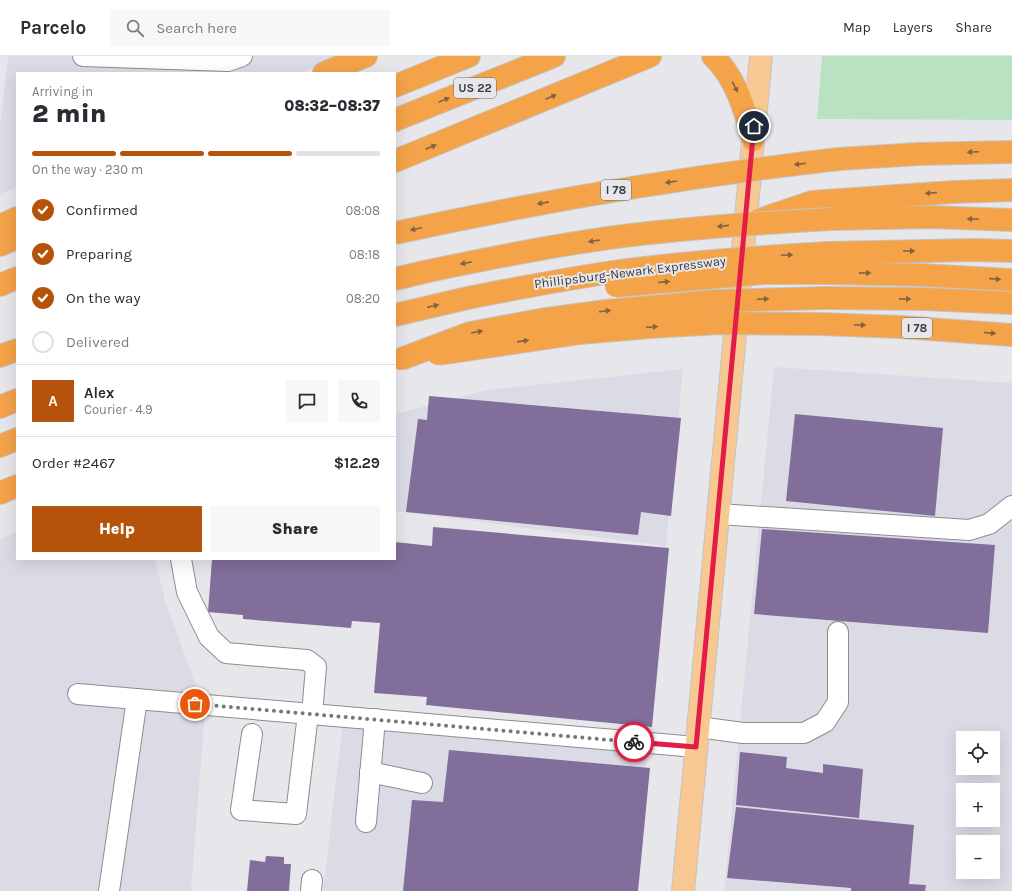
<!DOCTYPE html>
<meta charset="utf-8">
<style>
:root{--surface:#fff;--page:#f7f7f7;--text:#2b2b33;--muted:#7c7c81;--line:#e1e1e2;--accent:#b45309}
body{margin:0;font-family:Karla,sans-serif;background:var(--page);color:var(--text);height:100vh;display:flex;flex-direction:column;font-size:15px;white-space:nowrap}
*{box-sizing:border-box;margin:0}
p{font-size:13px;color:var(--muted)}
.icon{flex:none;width:22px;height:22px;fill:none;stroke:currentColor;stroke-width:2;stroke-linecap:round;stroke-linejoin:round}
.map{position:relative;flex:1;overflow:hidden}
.sheet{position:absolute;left:16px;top:16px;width:380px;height:488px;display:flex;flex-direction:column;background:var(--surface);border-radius:0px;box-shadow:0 4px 16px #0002}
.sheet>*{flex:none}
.controls{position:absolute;left:956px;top:675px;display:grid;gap:8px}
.controls a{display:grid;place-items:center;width:44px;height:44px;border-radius:0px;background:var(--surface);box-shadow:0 4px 16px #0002;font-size:20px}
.pin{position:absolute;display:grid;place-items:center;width:34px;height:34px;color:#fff;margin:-17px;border:2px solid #fff;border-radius:50%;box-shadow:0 1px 4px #0007}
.courier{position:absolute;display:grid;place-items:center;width:40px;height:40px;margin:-20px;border:3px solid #e11d48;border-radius:50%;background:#fff;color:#222;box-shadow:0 1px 5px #0007}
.summary em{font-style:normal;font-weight:800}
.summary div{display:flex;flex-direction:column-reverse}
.summary{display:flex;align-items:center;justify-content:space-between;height:68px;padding:0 16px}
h1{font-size:26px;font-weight:800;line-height:30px}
.bar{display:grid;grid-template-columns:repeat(4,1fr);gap:6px 4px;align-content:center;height:48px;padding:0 16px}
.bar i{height:5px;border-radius:3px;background:var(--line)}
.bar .current{background:var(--accent)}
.bar p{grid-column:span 4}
.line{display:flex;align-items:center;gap:10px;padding:0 16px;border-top:1px solid var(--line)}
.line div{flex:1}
.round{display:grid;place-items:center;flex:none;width:42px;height:42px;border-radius:0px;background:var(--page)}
ol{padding:0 16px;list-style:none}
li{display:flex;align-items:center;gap:12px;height:44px}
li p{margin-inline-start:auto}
li .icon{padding:4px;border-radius:50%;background:var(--accent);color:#fff;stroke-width:4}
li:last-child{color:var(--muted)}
li i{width:22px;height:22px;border:2px solid var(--line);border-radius:50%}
.cta{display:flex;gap:8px;margin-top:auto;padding:8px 16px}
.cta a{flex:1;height:46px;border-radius:0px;background:var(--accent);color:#fff;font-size:16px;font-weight:800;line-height:46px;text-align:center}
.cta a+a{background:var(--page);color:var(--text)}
header{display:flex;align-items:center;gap:24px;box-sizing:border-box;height:56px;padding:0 20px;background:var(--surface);border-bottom:1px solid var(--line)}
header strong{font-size:19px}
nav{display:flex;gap:22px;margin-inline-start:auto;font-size:14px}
.search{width:280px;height:36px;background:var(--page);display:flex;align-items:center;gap:10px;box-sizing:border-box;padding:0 14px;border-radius:0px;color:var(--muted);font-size:15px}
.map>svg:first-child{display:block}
.built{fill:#dbdbe6;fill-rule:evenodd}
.green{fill:#b9e2c3}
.building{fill:#816e9a}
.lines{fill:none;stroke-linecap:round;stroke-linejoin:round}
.minor-casing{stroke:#8d8d90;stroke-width:22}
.major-casing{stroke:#c4c4c4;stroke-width:24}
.highway-casing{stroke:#c4c4c4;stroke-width:24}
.minor{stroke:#fff;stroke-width:20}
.major{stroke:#f8c892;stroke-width:22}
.highway{stroke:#f4a349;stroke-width:22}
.highway-bridge-casing{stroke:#c4c4c4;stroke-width:24;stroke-linecap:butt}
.highway-bridge{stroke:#f4a349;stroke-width:22}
.oneway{fill:#846341}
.done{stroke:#777679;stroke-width:4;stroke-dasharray:0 7.2}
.route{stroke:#e11d48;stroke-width:5}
.labels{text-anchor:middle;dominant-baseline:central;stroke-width:4;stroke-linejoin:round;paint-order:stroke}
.shield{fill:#e7e7eb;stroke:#6e6d70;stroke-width:1}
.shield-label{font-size:12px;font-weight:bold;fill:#3a393b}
.street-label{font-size:13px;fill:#3a393b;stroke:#e7e7eb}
</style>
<header>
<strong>Parcelo</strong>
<div class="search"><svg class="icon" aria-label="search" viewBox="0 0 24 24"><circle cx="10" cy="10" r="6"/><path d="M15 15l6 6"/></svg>Search here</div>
<nav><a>Map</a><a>Layers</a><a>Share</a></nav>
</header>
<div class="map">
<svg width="1012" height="835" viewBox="0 0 1012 835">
<rect width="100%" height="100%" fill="#e7e7eb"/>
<!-- built -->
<g class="built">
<path d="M8,0H342L300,17H17V131L0,138V71Z"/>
<path d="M774,311L1012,327V835H724ZM963,682H993V712H963ZM963,734H993V764H963ZM963,786H993V816H963Z"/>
<path d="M683,313L666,490L395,455V358L487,334Z"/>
<path d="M17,476V503H155L165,545L205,654L191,835H0V483Z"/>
<path d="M343,666L647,697L634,835H323Z"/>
</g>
<!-- green -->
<path class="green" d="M822,0H1012V64L817,63Z"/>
<!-- building -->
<g class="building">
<path d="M429,340L681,362L671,460L641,456L638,479L406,456L418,363L427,364Z"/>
<path d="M795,358L943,372L935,460L786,445Z"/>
<path d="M433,471L669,492L652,671L426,649L427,641L374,637L380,567L352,565L351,572L243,563V559L208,556L212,503H395V486L432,490Z"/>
<path d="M762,473L995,489L988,577L754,558Z"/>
<path d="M449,694L650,712L638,835H403L412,744L443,746Z"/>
<path d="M740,696L787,701L786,712L823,717V708L863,713L859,762L736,749Z"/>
<path d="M736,751L914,769L909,828L926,829L925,835H851V832L727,822Z"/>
<path d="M266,800L284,801V808H291L289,835H247L250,804L265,806Z"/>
</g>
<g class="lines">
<defs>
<g id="minor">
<path d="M83,0L228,5L242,0"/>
<path d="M718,458L969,474L989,468L1012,450"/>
<path d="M181,503L187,536L209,581L226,597L307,604L316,611L312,658"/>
<path d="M78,638L696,691"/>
<path d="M698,671L743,677H804L825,666L838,646V576"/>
<path d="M252,678L241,754L296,758L308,658"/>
<path d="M370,716L422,727"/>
<path d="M366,766L375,663"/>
<path d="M109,835L137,643"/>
<path d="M311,835L312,824"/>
</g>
<path id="major" d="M683,835L761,0"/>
<g id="highway">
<path d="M713,0C736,22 745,54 753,84"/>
<path d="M324,17L366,0"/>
<path d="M395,30L469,0"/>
<path d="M395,64L554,0"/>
<path d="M839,103L918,98L1012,96"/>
<path d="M395,105L650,0"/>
<path d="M832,163L932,161L1012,164"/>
<path d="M759,164L812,146L953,136L1012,134"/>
<path d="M0,170L17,162"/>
<path d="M0,189L17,182"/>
<path d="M828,197L973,194L1012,195"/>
<path d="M826,217L922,219L1012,224"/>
<path d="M395,223L424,216"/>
<path d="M0,229L17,222"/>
<path d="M824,242L924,243L1012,247"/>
<path d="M395,259L472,241"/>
<path d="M821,268L901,271L1012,279"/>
<path d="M0,300L17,294"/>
<path d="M0,351L17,344"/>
<path d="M0,390L17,383"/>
<path d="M0,437L17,430"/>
</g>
</defs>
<!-- minor casing -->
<use href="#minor" class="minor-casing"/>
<!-- major casing -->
<use href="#major" class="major-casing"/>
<!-- highway casing -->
<use href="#highway" class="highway-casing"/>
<!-- minor -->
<use href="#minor" class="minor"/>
<!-- major -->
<use href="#major" class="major"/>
<!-- highway -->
<use href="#highway" class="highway"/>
<defs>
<g id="highway-bridge">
<path d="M395,177C542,145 690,120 839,103"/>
<path d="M424,216C485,203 546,191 608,182C683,172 757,167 832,163"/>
<path d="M616,230L764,217H826"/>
<path d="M472,241C519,232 565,223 613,216C684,206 756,201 828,197"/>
<path d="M438,298L580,277L650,271L720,267L821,268"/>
<path d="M401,303L470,277L540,264L606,255L716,245L824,242"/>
</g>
</defs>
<!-- highway-bridge casing -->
<use href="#highway-bridge" class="highway-bridge-casing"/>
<!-- highway-bridge -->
<use href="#highway-bridge" class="highway-bridge"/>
</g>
<!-- one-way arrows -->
<defs><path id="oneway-solid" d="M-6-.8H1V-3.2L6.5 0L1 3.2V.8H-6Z"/></defs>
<g class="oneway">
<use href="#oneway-solid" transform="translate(735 31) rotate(63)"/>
<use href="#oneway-solid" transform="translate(551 41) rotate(-23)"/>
<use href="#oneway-solid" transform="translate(444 44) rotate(-22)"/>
<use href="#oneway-solid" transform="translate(431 91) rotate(-23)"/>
<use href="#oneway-solid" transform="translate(973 96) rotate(178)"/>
<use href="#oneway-solid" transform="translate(800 108) rotate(173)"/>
<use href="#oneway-solid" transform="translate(671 126) rotate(171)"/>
<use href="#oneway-solid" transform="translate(931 137) rotate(176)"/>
<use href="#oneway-solid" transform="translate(543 147) rotate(169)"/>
<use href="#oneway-solid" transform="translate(973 163) rotate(-178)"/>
<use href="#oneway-solid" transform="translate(723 170) rotate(174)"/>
<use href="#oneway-solid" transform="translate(416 173) rotate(168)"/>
<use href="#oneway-solid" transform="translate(594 185) rotate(171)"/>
<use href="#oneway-solid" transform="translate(909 195)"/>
<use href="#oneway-solid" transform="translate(787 199) rotate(-3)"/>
<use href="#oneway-solid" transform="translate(466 207) rotate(168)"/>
<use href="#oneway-solid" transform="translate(865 217) rotate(1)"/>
<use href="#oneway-solid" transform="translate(995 223) rotate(4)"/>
<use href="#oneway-solid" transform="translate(664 226) rotate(-5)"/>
<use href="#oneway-solid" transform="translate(763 243) rotate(-2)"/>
<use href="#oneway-solid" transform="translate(905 243) rotate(1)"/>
<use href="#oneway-solid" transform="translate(433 250) rotate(-13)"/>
<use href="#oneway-solid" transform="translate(605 255) rotate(-7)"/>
<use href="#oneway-solid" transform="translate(860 269) rotate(2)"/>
<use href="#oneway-solid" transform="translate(652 271) rotate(-4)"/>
<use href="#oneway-solid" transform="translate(477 276) rotate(-10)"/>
<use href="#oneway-solid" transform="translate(990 277) rotate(5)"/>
<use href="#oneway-solid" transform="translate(523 285) rotate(-8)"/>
</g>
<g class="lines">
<!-- done -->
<path class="done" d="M195,648L634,686"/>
<!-- route -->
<path class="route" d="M634,686L696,691L754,70"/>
</g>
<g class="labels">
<!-- shield labels -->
<g class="shield">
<rect x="454" y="22" width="42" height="20" rx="3"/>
<rect x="601" y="124" width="30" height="20" rx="3"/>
<rect x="902" y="262" width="30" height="20" rx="3"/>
</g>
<g class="shield-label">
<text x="475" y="32">US 22</text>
<text x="616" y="134">I 78</text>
<text x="917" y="272">I 78</text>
</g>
<!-- street labels -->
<g class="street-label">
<text transform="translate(630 216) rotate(-7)">Phillipsburg-Newark Expressway</text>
</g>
</g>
</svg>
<div class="controls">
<a><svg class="icon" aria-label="locate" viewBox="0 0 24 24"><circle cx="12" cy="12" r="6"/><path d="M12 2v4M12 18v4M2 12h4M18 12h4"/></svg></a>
<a>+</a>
<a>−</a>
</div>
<div class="pin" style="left:195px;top:648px;background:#ea580c"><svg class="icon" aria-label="bag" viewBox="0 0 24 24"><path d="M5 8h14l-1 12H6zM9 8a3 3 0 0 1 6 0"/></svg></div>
<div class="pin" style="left:754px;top:70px;background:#1f2937"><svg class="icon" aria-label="home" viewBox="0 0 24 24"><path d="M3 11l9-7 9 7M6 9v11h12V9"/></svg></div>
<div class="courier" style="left:634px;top:686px"><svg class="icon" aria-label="bike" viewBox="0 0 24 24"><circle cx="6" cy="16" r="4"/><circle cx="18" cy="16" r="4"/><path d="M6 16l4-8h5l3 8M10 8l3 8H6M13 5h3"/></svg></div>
<section class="sheet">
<div class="summary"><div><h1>2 min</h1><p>Arriving in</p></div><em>08:32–08:37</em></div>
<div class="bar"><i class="current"></i><i class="current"></i><i class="current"></i><i></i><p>On the way · 230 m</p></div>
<ol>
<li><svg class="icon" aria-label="check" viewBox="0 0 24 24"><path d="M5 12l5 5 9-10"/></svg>Confirmed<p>08:08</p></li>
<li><svg class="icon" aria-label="check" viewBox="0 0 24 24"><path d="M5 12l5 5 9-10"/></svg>Preparing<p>08:18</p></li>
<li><svg class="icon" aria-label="check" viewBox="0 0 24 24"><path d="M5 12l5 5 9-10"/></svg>On the way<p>08:20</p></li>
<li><i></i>Delivered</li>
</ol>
<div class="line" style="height:72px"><b class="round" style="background:var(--accent);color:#fff">A</b><div><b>Alex</b><p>Courier · 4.9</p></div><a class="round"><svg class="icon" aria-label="chat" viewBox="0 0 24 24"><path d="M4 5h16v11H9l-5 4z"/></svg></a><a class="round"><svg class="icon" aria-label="phone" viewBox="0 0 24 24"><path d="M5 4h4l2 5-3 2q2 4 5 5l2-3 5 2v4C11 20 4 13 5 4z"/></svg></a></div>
<div class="line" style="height:52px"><div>Order #2467</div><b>$12.29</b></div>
<div class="cta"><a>Help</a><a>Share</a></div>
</section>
</div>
